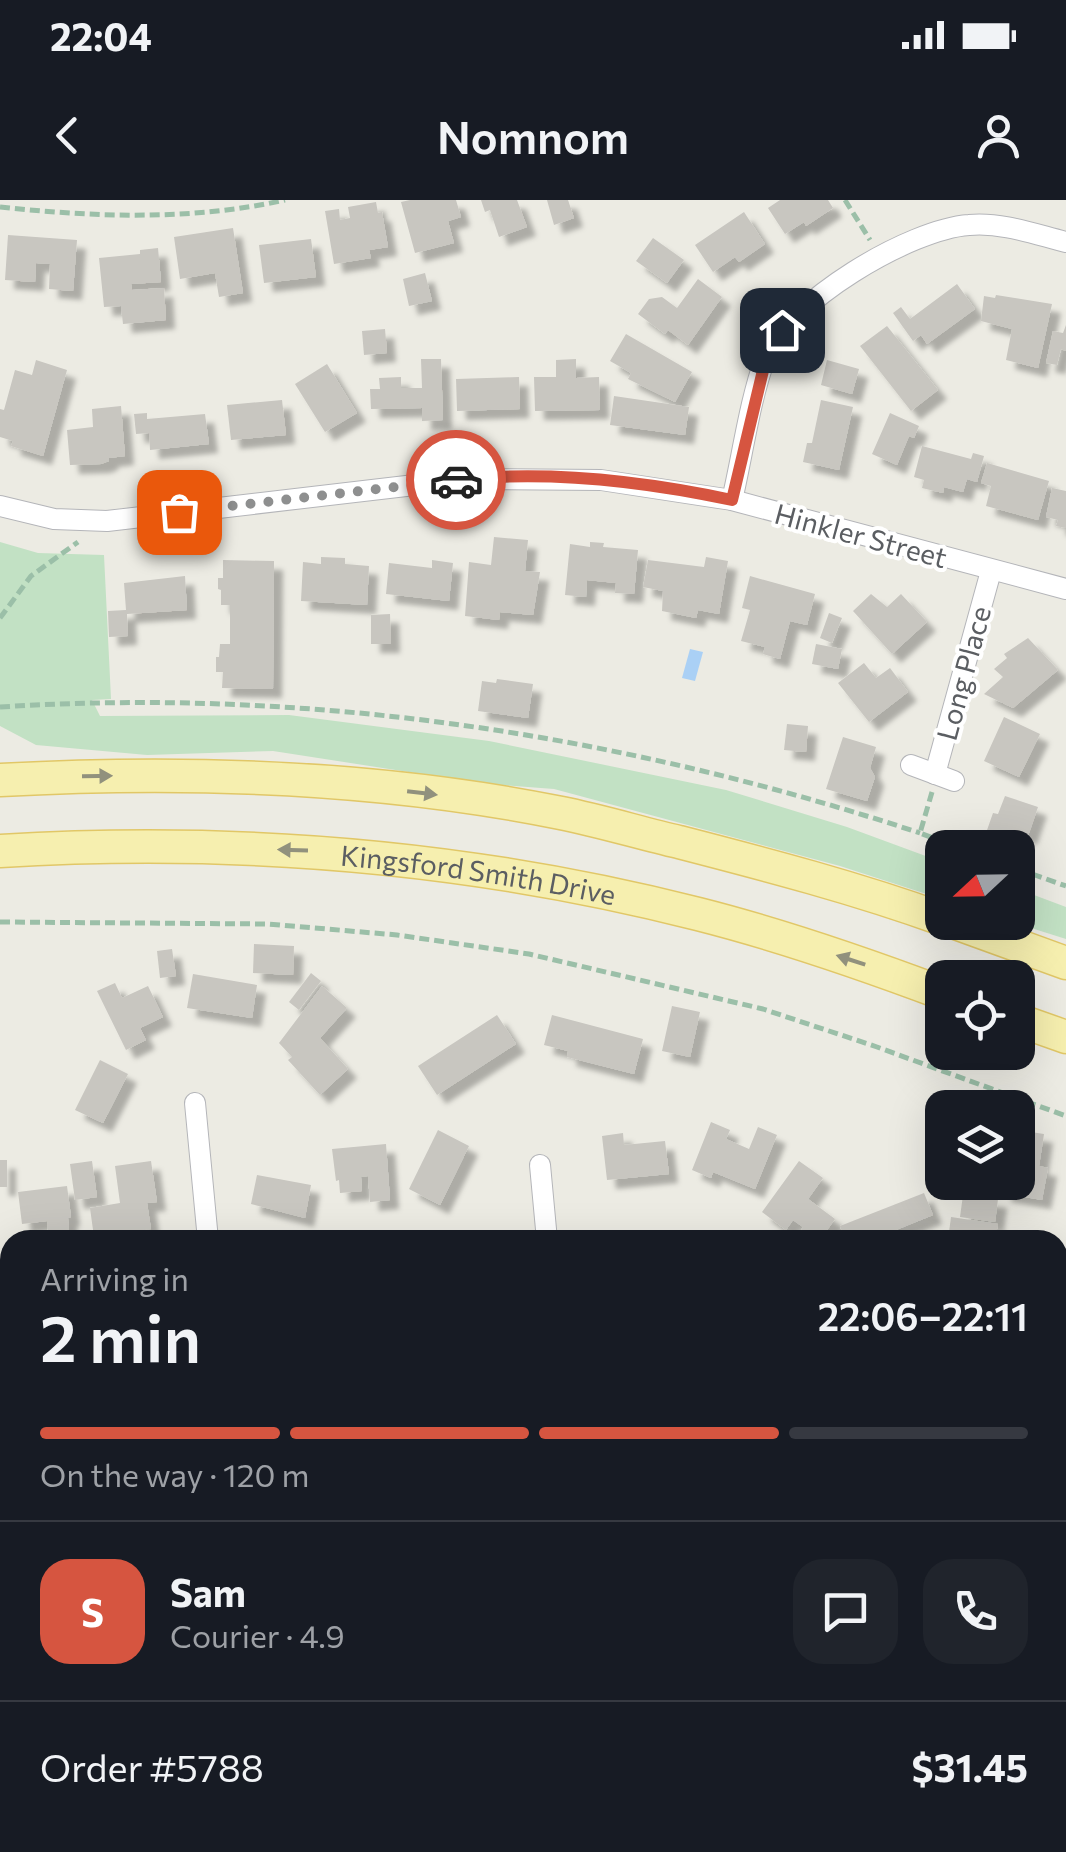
<!DOCTYPE html>
<meta charset="utf-8">
<style>
:root{--surface:#171b24;--page:#20242c;--text:#f1f3f6;--muted:#9ea1a6;--line:#363941;--accent:#d65540}
body{margin:0;font-family:Commissioner,sans-serif;background:var(--page);color:var(--text);height:100vh;display:flex;flex-direction:column;font-size:38px;white-space:nowrap}
*{box-sizing:border-box;margin:0}
p{font-size:32px;color:var(--muted)}
.icon{flex:none;width:55px;height:55px;fill:none;stroke:currentColor;stroke-width:2;stroke-linecap:round;stroke-linejoin:round}
.map{position:relative;flex:1;overflow:hidden}
.drawer{position:absolute;left:0px;top:1030px;width:1068px;height:622px;display:flex;flex-direction:column;background:var(--surface);border-radius:30px 30px 0 0;box-shadow:0 10px 40px #0002}
.drawer>*{flex:none}
.needle{width:65px;rotate:248deg}
.controls{position:absolute;left:925px;top:630px;display:grid;gap:20px}
.controls a{display:grid;place-items:center;width:110px;height:110px;border-radius:20px;background:var(--surface);box-shadow:0 10px 40px #0002;font-size:50px}
.pin{position:absolute;display:grid;place-items:center;width:85px;height:85px;color:#fff;margin:-42px;border-radius:20px;box-shadow:0 5px 15px #0006}
.courier{position:absolute;display:grid;place-items:center;width:100px;height:100px;margin:-50px;border:8px solid #d65540;border-radius:50%;background:#fff;color:#222;box-shadow:0 2px 12px #0007}
.summary em{font-style:normal;font-weight:600}
.summary div{display:flex;flex-direction:column-reverse}
.summary{display:flex;align-items:center;justify-content:space-between;height:170px;padding:0 40px}
h1{font-size:65px;font-weight:600;line-height:75px}
.bar{display:grid;grid-template-columns:repeat(4,1fr);gap:15px 10px;align-content:center;height:120px;padding:0 40px}
.bar i{height:12px;border-radius:8px;background:var(--line)}
.bar .on{background:var(--accent)}
.bar p{grid-column:span 4}
.line{display:flex;align-items:center;gap:25px;padding:0 40px;border-top:2px solid var(--line)}
.line div{flex:1}
.round{display:grid;place-items:center;flex:none;width:105px;height:105px;border-radius:30px;background:var(--page)}
.status{display:flex;justify-content:space-between;align-items:center;height:70px;padding:0 50px;background:var(--surface);direction:ltr}
.status svg{height:28px;fill:currentColor}
header{display:flex;justify-content:space-between;align-items:center;height:130px;padding:0 40px;background:var(--surface);font-size:45px;font-weight:600}
.map>svg:first-child{display:block}
.green{fill:#c2e1c4}
.water{fill:#aad0f5}
.building{fill:#c8c6c0;filter:url(#shadow)}
.lines{fill:none;stroke-linecap:round;stroke-linejoin:round}
.minor-casing{stroke:#b4b5b9;stroke-width:22}
.tertiary-casing{stroke:#b4b5b9;stroke-width:28}
.primary-casing{stroke:#e1c767;stroke-width:35}
.path{stroke:#9bbfa8;stroke-width:5;stroke-dasharray:10 5;stroke-linecap:butt}
.minor{stroke:#fff;stroke-width:20}
.tertiary{stroke:#fff;stroke-width:25}
.primary{stroke:#f6efaf;stroke-width:32}
.oneway{fill:#91917d}
.done{stroke:#8e8f8f;stroke-width:10;stroke-dasharray:0 18}
.route{stroke:#d65540;stroke-width:12}
.labels{text-anchor:middle;dominant-baseline:central;stroke-width:8;stroke-linejoin:round;paint-order:stroke}
.street-label{font-size:28px;fill:#5b5e62;stroke:#fff}
</style>
<div class="status"><b>22:04</b><svg viewBox="0 0 49 12"><path d="M0 12V9h3v3zM5 12V6h3v6zM10 12V3h3v9zM15 12V0h3v12zM26 1h20v11H26zM47 4h2v5h-2z"/></svg></div>
<header><svg class="icon" aria-label="back" viewBox="0 0 24 24"><path d="M15 5l-7 7 7 7"/></svg>Nomnom<svg class="icon" aria-label="person" viewBox="0 0 24 24"><circle cx="12" cy="8" r="4"/><path d="M4 21q1-7 8-7t8 7"/></svg></header>
<div class="map">
<svg width="1066" height="1652" viewBox="0 0 1066 1652">
<defs>
<filter id="shadow"><feDropShadow dx="9" dy="9" stdDeviation="2.5" flood-color="#0004"/></filter>
</defs>
<rect width="100%" height="100%" fill="#ecebe3"/>
<!-- green -->
<g class="green">
<path d="M0,342L38,353L104,355L111,499L92,500L100,516L289,515L489,541L726,590L847,627L942,662V699L840,666L554,589L486,584L273,551L147,555L36,545L0,526Z"/>
<path d="M1018,689L1066,707V739L1015,723L1018,722Z"/>
</g>
<!-- water -->
<path class="water" d="M690,449L703,452L695,481L682,478Z"/>
<!-- building -->
<g class="building">
<path d="M410,0H456L461,17L448,21L454,43L415,53L401,2Z"/>
<path d="M481,0H517L527,27L499,37L490,10L485,12Z"/>
<path d="M547,0H568L574,18L554,25Z"/>
<path d="M780,0H828L833,8L806,26L804,22L785,34L768,8Z"/>
<path d="M376,2L378,13L382,12L388,47L369,50L371,58L334,64L325,11L339,9L340,20L350,18L348,7Z"/>
<path d="M744,12L765,44L739,62L735,57L713,72L695,45Z"/>
<path d="M233,28L243,93L219,97L215,73L180,79L174,37Z"/>
<path d="M8,35L77,40L73,91L49,89L50,64L36,63L35,82L5,80Z"/>
<path d="M653,38L684,60L667,83L636,61Z"/>
<path d="M311,39L316,77L264,83L259,45Z"/>
<path d="M158,48L161,82L131,84L132,90L164,88L166,120L123,124L121,106L104,107L99,58L140,54V50Z"/>
<path d="M425,73L432,101L409,106L403,79Z"/>
<path d="M698,79L722,97L688,145L668,130L665,134L638,114L649,99L662,97L677,108Z"/>
<path d="M957,84L975,109L927,144L921,135L913,141L893,113L901,107L910,119Z"/>
<path d="M996,95L1052,104L1038,168L1006,160L1012,129L981,121L984,96L995,98Z"/>
<path d="M1066,125V151L1061,149L1057,165L1046,163L1053,131L1063,133Z"/>
<path d="M887,126L938,190L911,211L860,146Z"/>
<path d="M385,129L387,153L364,155L362,131Z"/>
<path d="M626,134L692,172L675,202L628,179L631,173L610,161Z"/>
<path d="M421,159H441L443,220L422,221V208L371,209L370,189H380L379,178L401,177V188H422Z"/>
<path d="M576,159V178L599,177L600,210L535,211L534,177H556V160Z"/>
<path d="M36,160L67,170L43,256L11,246L13,241L0,237V209L4,210L15,170L32,175Z"/>
<path d="M827,160L859,169L852,194L821,185Z"/>
<path d="M327,164L357,213L325,232L295,184Z"/>
<path d="M519,177L520,209L457,211L456,179Z"/>
<path d="M614,196L689,207L685,235L610,225Z"/>
<path d="M282,200L286,235L231,240L227,205Z"/>
<path d="M821,200L853,207L839,270L803,262L807,243H812Z"/>
<path d="M121,206L125,256L109,258V261L101,264L70,265L67,230L93,227L92,209Z"/>
<path d="M147,213V219L205,214L209,244L150,250L149,233L136,234L134,214Z"/>
<path d="M890,213L919,226L914,238L909,236L897,265L872,254Z"/>
<path d="M922,246L971,259L973,253L984,256L977,282L967,279L963,292L944,287L943,293L922,288L924,280L914,277Z"/>
<path d="M987,263L1049,281L1038,320L986,306L991,286L981,283Z"/>
<path d="M1052,288L1066,291V328L1056,326L1058,320L1046,317Z"/>
<path d="M494,337L528,340L525,371L540,372L533,415L500,412L499,420L465,416L469,362L491,365Z"/>
<path d="M590,342L604,343L603,347L638,350L634,394L615,393L616,383L587,380L586,397L565,395L570,344L590,347Z"/>
<path d="M321,357L345,358V364L369,366L367,405L301,401L303,362L321,364Z"/>
<path d="M706,357L728,361L719,414L698,410L696,418L662,411L663,391L643,387L648,360L704,367Z"/>
<path d="M223,360L274,361L273,489L222,488L223,472H216V457H219L220,444H230V405H221V390L218,389V378H223Z"/>
<path d="M432,360L453,363L449,401L386,394L389,363L432,368Z"/>
<path d="M185,376L187,410L127,414L128,436L109,437L108,411L126,410L124,383Z"/>
<path d="M750,376L815,394L807,425L790,421L780,459L763,454L765,447L741,441L750,410L742,408Z"/>
<path d="M871,394L887,407L901,394L927,422L892,454L853,411Z"/>
<path d="M829,413L842,418L832,443L820,438Z"/>
<path d="M390,414L391,444H371V415Z"/>
<path d="M1028,438L1058,470L1013,508L984,494L1003,477L994,469L1007,458L1004,454Z"/>
<path d="M816,444L842,449L838,469L812,464Z"/>
<path d="M864,463L876,478L890,468L908,492L869,522L838,483Z"/>
<path d="M497,479L533,484L528,518L478,511L482,481L496,483Z"/>
<path d="M1004,517L1040,534L1019,577L984,561Z"/>
<path d="M787,524L808,526L806,552L784,550Z"/>
<path d="M843,537L876,547L870,568L875,577L867,601L826,589Z"/>
<path d="M1005,596L1038,607L1028,636L1024,634L1019,648H987L992,635L986,633L993,613L998,614Z"/>
<path d="M254,744L294,746L293,775L253,773Z"/>
<path d="M172,749L176,776L160,778L157,751Z"/>
<path d="M311,773L321,781L299,810L289,802Z"/>
<path d="M193,774L257,785L252,818L187,808Z"/>
<path d="M115,783L122,798L148,786L163,817L140,828L146,840L126,850L97,791Z"/>
<path d="M322,786L347,808L320,838L348,869L320,895L288,860L292,857L279,843Z"/>
<path d="M672,806L700,812L690,857L662,851Z"/>
<path d="M497,815L516,844L437,895L418,866Z"/>
<path d="M552,815L643,839L634,874L567,857L568,851L544,845Z"/>
<path d="M100,860L128,874L103,923L75,910Z"/>
<path d="M711,922L730,930L726,939L749,949L758,927L777,935L755,989L713,972L711,978L692,970Z"/>
<path d="M438,930L469,946L440,1005L409,989Z"/>
<path d="M1018,930L1044,934L1039,966L1048,968L1042,1000L1002,993L1004,982H1018Z"/>
<path d="M623,933L624,945L665,941L669,974L607,980L602,936Z"/>
<path d="M386,944L390,1000L370,1002L368,976L361,977L362,991L340,993L339,980L336,981L332,949Z"/>
<rect x="0" y="960" width="7" height="27"/>
<path d="M92,961L97,997L75,1000L70,964Z"/>
<path d="M151,961L157,1002L147,1003L151,1029L94,1037L90,1008L120,1003L115,966Z"/>
<path d="M799,961L823,978L808,999L835,1019L820,1040H805L798,1035L803,1027L793,1020L786,1030L762,1012Z"/>
<path d="M257,975L311,985L305,1018L251,1004Z"/>
<path d="M67,986L71,1017L68,1018L69,1030L48,1033L47,1021L22,1024L18,992Z"/>
<path d="M924,993L933,1015L871,1040H845L840,1026Z"/>
<path d="M963,995L998,999L995,1022L960,1017Z"/>
<path d="M951,1017L998,1024L995,1040H948Z"/>
<path d="M10,1357V1391L0,1392V1358Z"/>
<path d="M3,1511H10V1543H5Z"/>
<path d="M1066,1528V1566L1062,1568L1058,1559V1531Z"/>
<path d="M124,1642H162V1645L143,1647V1652H125Z"/>
<path d="M592,1642H629L623,1652H587Z"/>
<path d="M769,1642H830V1643L804,1652L793,1649L772,1652Z"/>
</g>
<g class="lines">
<defs>
<g id="minor">
<path d="M732,300C742,258 750,199 765,159C787,102 910,29 969,25C1002,22 1034,34 1066,42"/>
<path d="M0,306L54,319L107,321L466,279L601,280L732,300L1066,389"/>
<path d="M911,565L954,581"/>
<path d="M935,574L991,371"/>
<path d="M195,903L208,1040"/>
<path d="M540,965L547,1040"/>
<path d="M0,1109L10,1108"/>
<path d="M0,1454L10,1453"/>
<path d="M507,1652L512,1642"/>
</g>
<g id="tertiary">
<path d="M1058,1351L1066,1316"/>
<path d="M903,1652L909,1642"/>
</g>
<g id="primary">
<path d="M0,580C186,570 378,576 561,613C601,621 640,633 679,642C768,665 856,688 942,719"/>
<path id="s1" d="M0,651C234,637 470,656 698,714C781,735 862,763 942,793"/>
<path d="M953,722L1066,763"/>
<path d="M1018,820L1066,837"/>
</g>
</defs>
<!-- minor casing -->
<use href="#minor" class="minor-casing"/>
<!-- tertiary casing -->
<use href="#tertiary" class="tertiary-casing"/>
<!-- primary casing -->
<use href="#primary" class="primary-casing"/>
<!-- path -->
<g class="path">
<path d="M845,0L870,40"/>
<path d="M0,7C93,17 192,21 285,0"/>
<path d="M0,418L31,376L78,342"/>
<path d="M0,507C313,487 623,535 920,633"/>
<path d="M932,592L920,633L959,648"/>
<path d="M1018,669L1066,686"/>
<path d="M0,722L268,724L397,735L529,754L763,809L877,847L1066,916"/>
<path d="M1058,1203L1066,1167"/>
<path d="M1058,1454L1066,1435"/>
<path d="M1058,1458L1066,1464"/>
<path d="M945,1652L950,1642"/>
</g>
<!-- minor -->
<use href="#minor" class="minor"/>
<!-- tertiary -->
<use href="#tertiary" class="tertiary"/>
<!-- primary -->
<use href="#primary" class="primary"/>
</g>
<!-- one-way arrows -->
<defs><path id="oneway-solid" d="M-6-.8H1V-3.2L6.5 0L1 3.2V.8H-6Z" transform="scale(2.5)"/></defs>
<g class="oneway">
<use href="#oneway-solid" transform="translate(97 576) rotate(-1)"/>
<use href="#oneway-solid" transform="translate(422 593) rotate(7)"/>
<use href="#oneway-solid" transform="translate(293 650) rotate(-178)"/>
<use href="#oneway-solid" transform="translate(851 760) rotate(-162)"/>
</g>
<g class="lines">
<!-- done -->
<path class="done" d="M179,312L456,280"/>
<!-- route -->
<path class="route" d="M456,280C547,270 643,281 732,300L766,158L782,130"/>
</g>
<g class="labels">
<!-- street labels -->
<g class="street-label">
<text transform="translate(861 335) rotate(15)">Hinkler Street</text>
<text transform="translate(963 473) rotate(-75)">Long Place</text>
<text stroke="none"><textPath href="#s1" startOffset="480">Kingsford Smith Drive</textPath></text>
</g>
</g>
</svg>
<div class="controls">
<a><svg class="needle" viewBox="-14 -14 28 28"><path d="M0-13l5 13h-10z" fill="#e53935"/><path d="M0 13l5-13h-10z" fill="#9ea1a6"/></svg></a>
<a><svg class="icon" aria-label="locate" viewBox="0 0 24 24"><circle cx="12" cy="12" r="6"/><path d="M12 2v4M12 18v4M2 12h4M18 12h4"/></svg></a>
<a><svg class="icon" aria-label="layers" viewBox="0 0 24 24"><path d="M12 4l9 5-9 5-9-5zM3 14l9 5 9-5"/></svg></a>
</div>
<div class="pin" style="left:179px;top:312px;background:#ea580c"><svg class="icon" aria-label="bag" viewBox="0 0 24 24"><path d="M5 8h14l-1 12H6zM9 8a3 3 0 0 1 6 0"/></svg></div>
<div class="pin" style="left:782px;top:130px;background:#1f2937"><svg class="icon" aria-label="home" viewBox="0 0 24 24"><path d="M3 11l9-7 9 7M6 9v11h12V9"/></svg></div>
<div class="courier" style="left:456px;top:280px"><svg class="icon" aria-label="car" viewBox="0 0 24 24"><path d="M5 17H2v-5l4-1 3-4h7l3 4 3 1v5h-3M9 17h6M6 11h13"/><circle cx="7" cy="17" r="2"/><circle cx="17" cy="17" r="2"/></svg></div>
<section class="drawer">
<div class="summary"><div><h1>2 min</h1><p>Arriving in</p></div><em>22:06–22:11</em></div>
<div class="bar"><i class="on"></i><i class="on"></i><i class="on"></i><i></i><p>On the way · 120 m</p></div>
<div class="line" style="height:180px"><b class="round" style="background:var(--accent);color:#fff">S</b><div><b>Sam</b><p>Courier · 4.9</p></div><a class="round"><svg class="icon" aria-label="chat" viewBox="0 0 24 24"><path d="M4 5h16v11H9l-5 4z"/></svg></a><a class="round"><svg class="icon" aria-label="phone" viewBox="0 0 24 24"><path d="M5 4h4l2 5-3 2q2 4 5 5l2-3 5 2v4C11 20 4 13 5 4z"/></svg></a></div>
<div class="line" style="height:130px"><div>Order #5788</div><b>$31.45</b></div>
</section>
</div>
